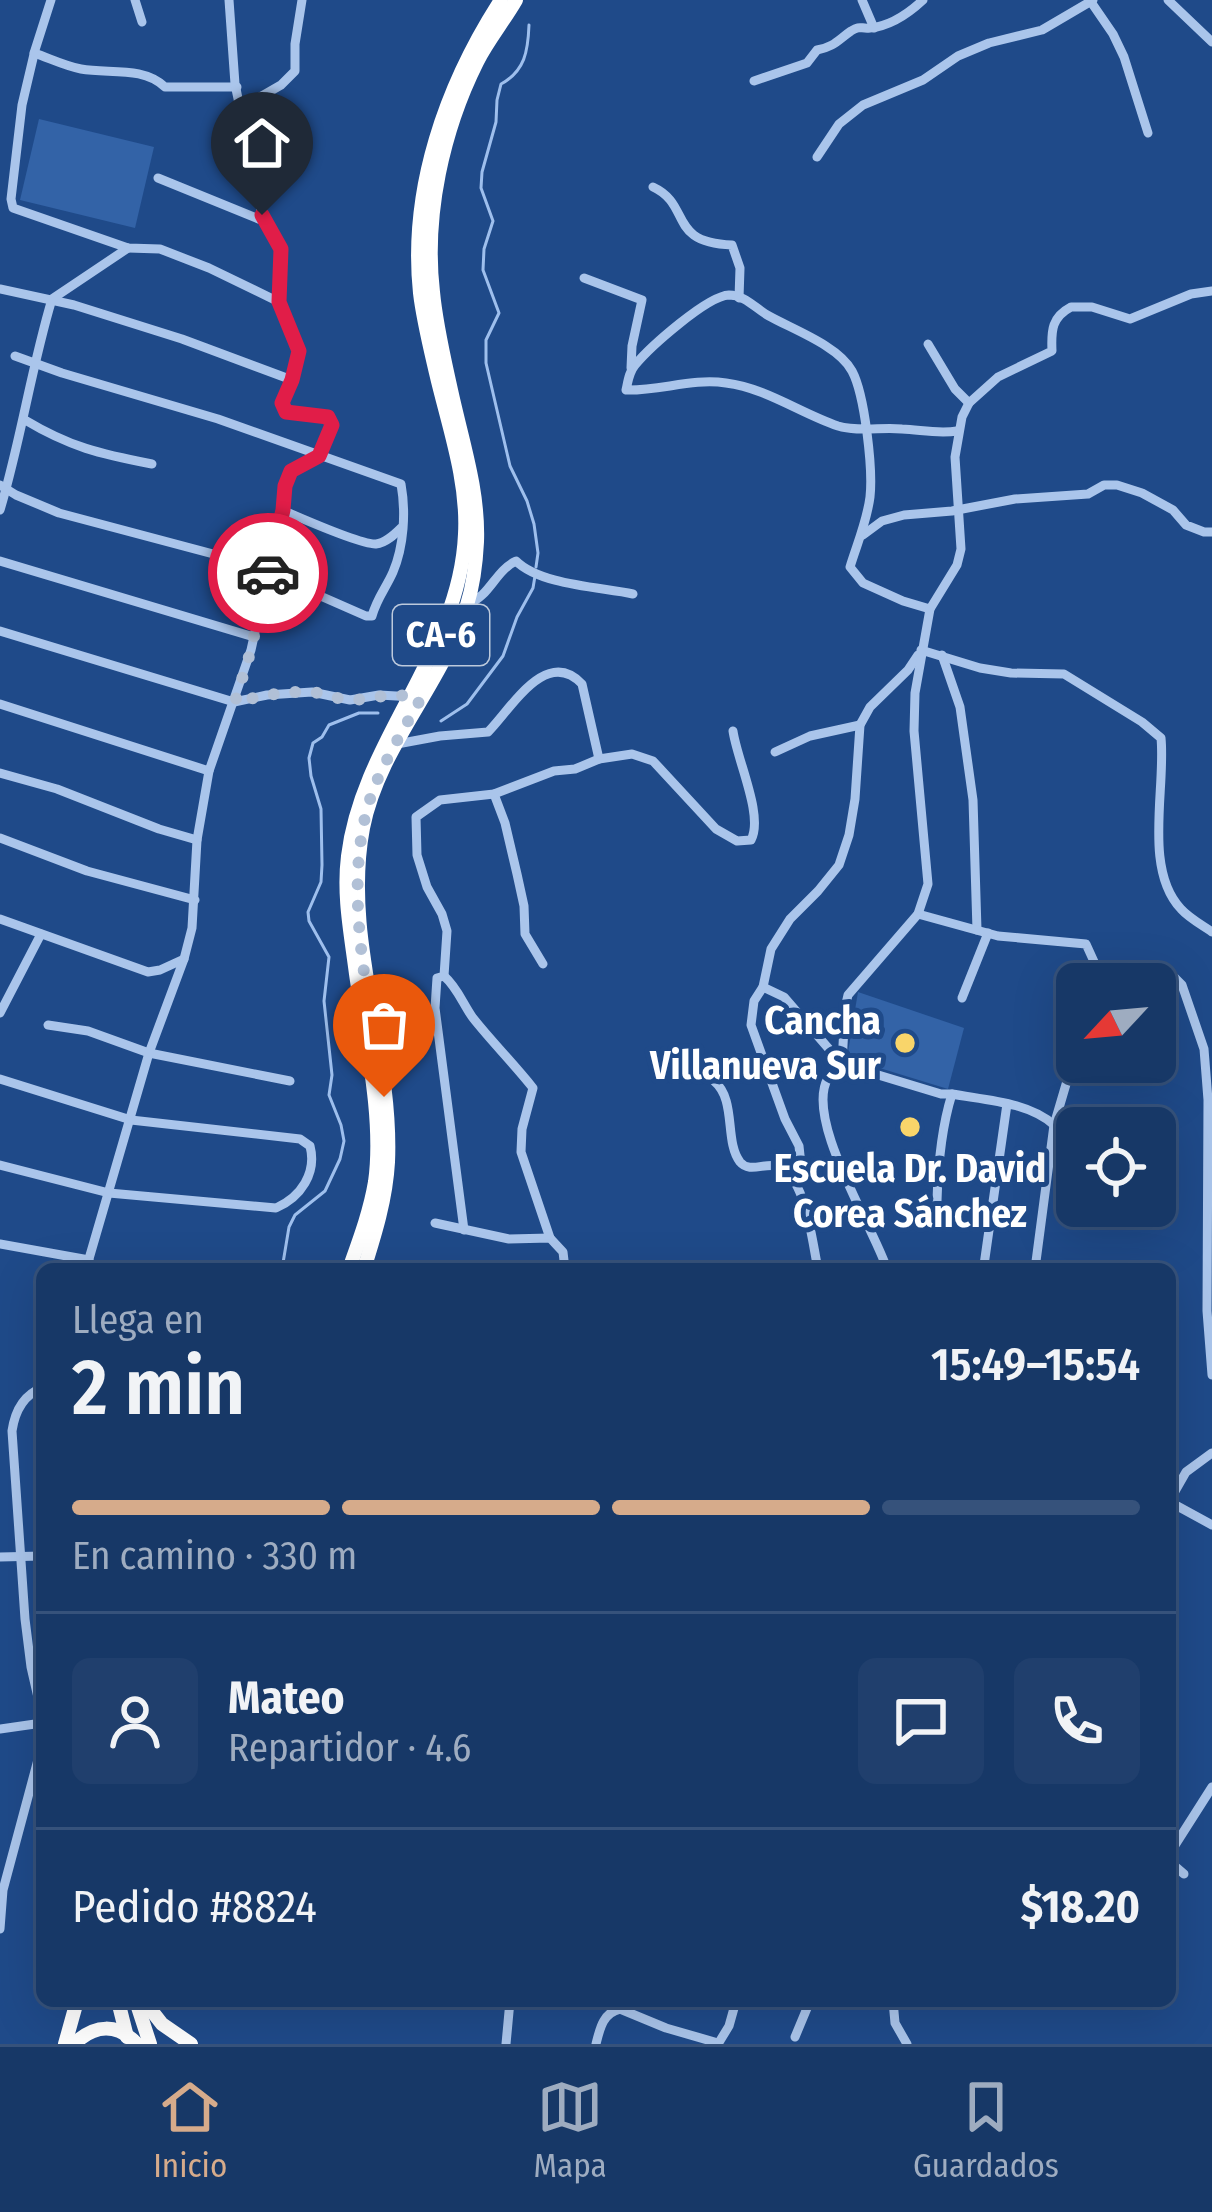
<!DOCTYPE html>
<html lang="es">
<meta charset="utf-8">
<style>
:root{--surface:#173867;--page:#203f6d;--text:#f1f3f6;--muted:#9eacc0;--line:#36527b;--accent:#d6ab8b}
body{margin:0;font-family:"Fira Sans Condensed",sans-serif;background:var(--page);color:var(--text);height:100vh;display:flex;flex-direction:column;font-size:45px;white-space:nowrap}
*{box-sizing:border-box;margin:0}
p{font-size:39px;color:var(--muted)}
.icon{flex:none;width:66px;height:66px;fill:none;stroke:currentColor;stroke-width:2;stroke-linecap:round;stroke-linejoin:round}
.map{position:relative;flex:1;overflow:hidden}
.details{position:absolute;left:36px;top:1263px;width:1140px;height:744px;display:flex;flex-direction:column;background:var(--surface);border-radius:18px;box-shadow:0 12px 48px #0002,0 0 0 3px var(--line)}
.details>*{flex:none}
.needle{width:78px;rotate:244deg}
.buttons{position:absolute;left:1056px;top:963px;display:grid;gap:24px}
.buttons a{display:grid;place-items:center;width:120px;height:120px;border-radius:18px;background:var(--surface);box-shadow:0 12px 48px #0002,0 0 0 3px var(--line);font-size:60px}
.pin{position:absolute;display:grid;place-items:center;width:102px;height:102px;color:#fff;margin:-123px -51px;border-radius:50% 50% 50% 0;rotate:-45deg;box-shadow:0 0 12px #0007}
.pin .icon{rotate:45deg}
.courier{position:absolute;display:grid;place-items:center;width:120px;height:120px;margin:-60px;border:9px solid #e11d48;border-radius:50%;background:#fff;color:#222;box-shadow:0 3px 15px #0007}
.overview em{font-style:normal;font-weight:600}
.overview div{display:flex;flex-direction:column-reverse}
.overview{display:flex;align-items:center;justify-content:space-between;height:204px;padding:0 36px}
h1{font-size:78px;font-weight:600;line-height:90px}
.bar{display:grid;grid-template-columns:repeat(4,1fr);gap:18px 12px;align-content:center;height:144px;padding:0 36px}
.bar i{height:15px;border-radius:9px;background:var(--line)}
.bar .selected{background:var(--accent)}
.bar p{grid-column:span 4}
.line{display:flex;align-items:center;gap:30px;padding:0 36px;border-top:3px solid var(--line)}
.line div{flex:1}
.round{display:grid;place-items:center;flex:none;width:126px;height:126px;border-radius:18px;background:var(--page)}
.tabs{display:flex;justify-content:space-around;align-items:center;height:168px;border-top:3px solid var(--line);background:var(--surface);font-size:33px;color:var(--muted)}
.tabs a{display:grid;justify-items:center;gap:6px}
.tabs .selected{color:var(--accent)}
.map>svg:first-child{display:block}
.green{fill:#3363a7}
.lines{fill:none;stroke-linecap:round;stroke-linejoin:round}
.stream{stroke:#9ebfed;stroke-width:3}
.minor{stroke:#aac5eb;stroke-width:9}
.highway{stroke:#fff;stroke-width:14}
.done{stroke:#b1c0d6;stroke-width:12;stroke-dasharray:0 21.6}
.route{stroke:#e11d48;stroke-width:15}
.poi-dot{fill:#f9d56a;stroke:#1f4a89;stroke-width:4.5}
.labels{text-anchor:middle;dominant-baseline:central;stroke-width:10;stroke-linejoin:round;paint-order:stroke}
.shield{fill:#1f4a89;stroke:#bcc9dc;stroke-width:3}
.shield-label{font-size:36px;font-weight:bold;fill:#fff}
.poi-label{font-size:39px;font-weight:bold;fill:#fff;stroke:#1f4a89;text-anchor:end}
</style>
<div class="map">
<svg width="1212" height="2044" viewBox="0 0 1212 2044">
<rect width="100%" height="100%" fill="#1f4a89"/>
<!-- green -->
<g class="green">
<path d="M39,119L154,147L135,228L20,200Z"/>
<path d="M858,992L964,1028L948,1089L847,1058Z"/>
</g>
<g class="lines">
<!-- stream -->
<g class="stream">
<path d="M529,25C528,51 525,71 501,84L497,100L496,122L482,172L481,188L493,221L484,249L483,270L499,313L486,340V363L510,466L527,501L534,524L538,553L536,567"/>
<path d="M441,721L467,704L503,656L517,617L533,588L535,576"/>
<path d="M282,1269L289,1227L295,1215L325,1191L340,1159L344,1141L341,1125L329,1095L332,1075L324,1001L329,957L309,921L308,912L321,882L322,865L321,809L311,776L309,758L313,743L322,737L329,725L359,713H378"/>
</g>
<!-- minor -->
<g class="minor">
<path d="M51,0L35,50L22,105L11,199L13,208L128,248L160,249L209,268L279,302"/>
<path d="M135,0L142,22"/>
<path d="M862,0L874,28"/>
<path d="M1168,0L1212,42"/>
<path d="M1091,2L1113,34L1124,57L1148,133"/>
<path d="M34,53C49,58 65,66 81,69C109,74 143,66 165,87H237"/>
<path d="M754,81L807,63L817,50C834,47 838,40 851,31C861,25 860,29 870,28C891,26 908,14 923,0"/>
<path d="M241,108L281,85L295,71V44L302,0"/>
<path d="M817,157L839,124L863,105L923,80L958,56L989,43L1042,30L1093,0"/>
<path d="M158,178L266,222"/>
<path d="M653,187C692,205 667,243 732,245L740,268L739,298"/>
<path d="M584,278L642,300L632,346L631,368"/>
<path d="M0,289L74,305L182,339L292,380"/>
<path d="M928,344L955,389L969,403"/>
<path d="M25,420C70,447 100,454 152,464"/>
<path d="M0,485L16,495L59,513L217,555L268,573L366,616H372C377,598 386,588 393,572C404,546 406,512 401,484L218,419L62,373L15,356"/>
<path d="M0,510C21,440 31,369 52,299L128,248"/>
<path d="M282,510C298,517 362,545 376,544C386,543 395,534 401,528"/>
<path d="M863,535L882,521L904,515L952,511L1015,499L1088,494L1104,485H1117L1142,493L1173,510L1186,525L1204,532H1212"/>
<path d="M0,561L254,637"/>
<path d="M468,604C490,596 495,571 516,561C540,585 600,587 633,594"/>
<path d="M930,609L903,601L863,583L850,567C857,544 867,521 870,497C873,470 865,395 852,371C839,346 792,329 769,316C756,309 745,295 729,295C707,296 650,347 635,365C629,372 628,381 626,390C660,391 692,378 726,383C766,388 800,413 838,426C857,432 882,427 902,429C922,430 938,434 957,431"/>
<path d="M0,631L234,702L267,695L312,692L350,700L379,695L414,697"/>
<path d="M921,650L980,668L1011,673L1064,674L1142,722L1161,738C1166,788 1143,869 1181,909C1189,918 1202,925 1212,932"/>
<path d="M942,655L960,707L973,800L977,930"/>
<path d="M0,704L209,771"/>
<path d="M397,744L440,736L488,732C511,709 546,646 582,684L599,759"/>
<path d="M775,752L810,736L860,725"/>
<path d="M0,773L57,789L159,829L197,840"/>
<path d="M494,794L505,823L517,874L524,906L525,934L543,964"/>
<path d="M0,838L87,871L195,900"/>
<path d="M918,914L998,936L1086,944L1096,966"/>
<path d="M0,919L148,972L160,970L184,959"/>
<path d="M444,976C457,987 463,1004 473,1018C492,1042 514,1064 533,1088L522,1129L521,1152L550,1238"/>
<path d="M1091,984L1096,966L1113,965L1175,978L1182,985L1204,1049L1208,1100L1207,1311L1212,1375"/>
<path d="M763,987L784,997L842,1064L941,1094H952C985,1100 1029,1102 1054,1125"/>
<path d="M962,998L988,933"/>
<path d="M0,1013L41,934"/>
<path d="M48,1025L88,1031L149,1053L290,1081"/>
<path d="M0,1079L131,1120L300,1139L310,1146C317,1173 301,1197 276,1208L109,1193L0,1165"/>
<path d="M714,1081C737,1100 724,1141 740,1162C749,1173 764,1163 777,1166C806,1175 812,1242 818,1269"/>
<path d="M1007,1104L984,1265L1035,1269"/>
<path d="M794,1178L801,1165L799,1146L785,1119L751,1025L754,1001L763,987L771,949L790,919L818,891L839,865L849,835L855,799L860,725L870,707L908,670L918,655"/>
<path d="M937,1201C938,1164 941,1129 952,1094"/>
<path d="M435,1223L509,1239L550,1238L563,1252L565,1269"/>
<path d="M464,1230L435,1008L437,978L444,976L447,931L442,914L427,887L417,855L416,817L440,800L494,794L554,771L575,769L599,759L632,754L653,761L716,829L737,841L751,840C764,816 737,760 733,731"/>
<path d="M0,1244L89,1260"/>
<path d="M86,1269L149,1053L184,959L192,928L197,840L209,771L251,650L282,510L285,486L291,471L319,456L332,425L328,417L286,412L282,403L292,380L299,351L279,302L281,249L262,215L235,84L229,0"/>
<path d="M887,1269C873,1226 804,1119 828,1078C832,1072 838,1068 842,1064L845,1008L848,995L918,914L928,884L914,731L915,693L930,609L957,565L961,549L955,457L962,417L969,403L998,377L1052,351C1051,330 1052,317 1071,307H1092L1130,319L1191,294L1212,291"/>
<path d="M1035,1269L1054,1125L1077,1047"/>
<path d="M42,1388C23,1395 15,1411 12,1431L25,1619L31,1667L42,1715"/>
<path d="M1170,1500L1186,1472L1212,1453"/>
<path d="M1170,1502L1212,1525"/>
<path d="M0,1557L42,1556"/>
<path d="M0,1729L42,1723"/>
<path d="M1170,1853L1212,1787"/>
<path d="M1170,1862L1184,1874"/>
<path d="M0,1929L3,1890L39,1756L42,1731"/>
<path d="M893,2001L895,2023L907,2044"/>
<path d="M795,2037L810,2001"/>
<path d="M506,2044L510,2001"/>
<path d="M596,2044C600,2028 603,2013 620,2009L666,2028L718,2043"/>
<path d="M718,2044L729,2026L736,2001"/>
</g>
<!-- highway -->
<g class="highway">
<path d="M349,1269C359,1241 370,1212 375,1182C384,1119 365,1037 356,974C351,934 343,896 348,856C362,740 460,653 465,534C468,480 448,425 436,373C430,347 423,319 420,293C409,189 446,85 501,0"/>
<path d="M364,1269C375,1234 386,1199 388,1162C393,1050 342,940 363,828C379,746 443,684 467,605C473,586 476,563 477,542C479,490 462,441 451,390C444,358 436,325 433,292C424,215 443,130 477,62C488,40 504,21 516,0"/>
<path d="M118,2001L127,2037"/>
<path d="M136,2001L150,2044"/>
<path d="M144,2001L162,2024L191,2044"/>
<path d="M65,2044L77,2001"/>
<path d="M74,2044C95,2024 117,2023 137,2044"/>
</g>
</g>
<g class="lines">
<!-- done -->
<path class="done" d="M268,573L251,650L235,702C259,697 288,690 313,692C326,694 339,700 352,700C376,699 397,690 420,700C405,727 388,755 376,783C337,877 370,1000 384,1097"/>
<!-- route -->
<path class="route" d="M262,215L281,249L279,302L299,351L292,380L282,403L286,412L328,417L332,425L319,456L291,471L285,486L283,510L268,573"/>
</g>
<!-- markers -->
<g class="poi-dot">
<circle cx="905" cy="1043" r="12"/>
<circle cx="910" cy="1127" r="12"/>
</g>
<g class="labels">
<!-- shield labels -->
<rect class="shield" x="393" y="605" width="96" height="60" rx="9"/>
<g class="shield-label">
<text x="441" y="635">CA-6</text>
</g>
<!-- poi labels -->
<g class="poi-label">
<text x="881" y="1021">Cancha<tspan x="881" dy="45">Villanueva Sur</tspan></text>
<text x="910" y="1169" text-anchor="middle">Escuela Dr. David<tspan x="910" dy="45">Corea Sánchez</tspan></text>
</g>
</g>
</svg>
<div class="buttons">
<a><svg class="needle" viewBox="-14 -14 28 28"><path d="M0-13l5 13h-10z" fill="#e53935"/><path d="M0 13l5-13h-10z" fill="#9eacc0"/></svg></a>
<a><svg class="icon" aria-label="locate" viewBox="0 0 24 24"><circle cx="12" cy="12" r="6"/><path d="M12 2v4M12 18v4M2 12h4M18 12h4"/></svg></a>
</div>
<div class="pin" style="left:384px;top:1097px;background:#ea580c"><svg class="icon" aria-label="bag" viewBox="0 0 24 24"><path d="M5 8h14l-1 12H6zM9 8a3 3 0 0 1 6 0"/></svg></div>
<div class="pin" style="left:262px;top:215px;background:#1f2937"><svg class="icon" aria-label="home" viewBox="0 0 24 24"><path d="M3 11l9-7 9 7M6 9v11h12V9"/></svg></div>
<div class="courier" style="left:268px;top:573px"><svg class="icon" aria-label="car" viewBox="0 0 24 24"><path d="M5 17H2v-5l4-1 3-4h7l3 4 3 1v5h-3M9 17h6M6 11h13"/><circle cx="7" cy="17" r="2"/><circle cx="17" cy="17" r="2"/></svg></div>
<section class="details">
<div class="overview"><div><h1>2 min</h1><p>Llega en</p></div><em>15:49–15:54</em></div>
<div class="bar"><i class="selected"></i><i class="selected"></i><i class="selected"></i><i></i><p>En camino · 330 m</p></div>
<div class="line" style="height:216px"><a class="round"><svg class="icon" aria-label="person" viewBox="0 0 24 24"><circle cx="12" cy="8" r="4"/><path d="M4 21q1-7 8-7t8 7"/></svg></a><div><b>Mateo</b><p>Repartidor · 4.6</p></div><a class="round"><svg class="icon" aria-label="chat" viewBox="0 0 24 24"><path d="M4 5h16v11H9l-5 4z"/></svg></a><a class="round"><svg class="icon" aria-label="phone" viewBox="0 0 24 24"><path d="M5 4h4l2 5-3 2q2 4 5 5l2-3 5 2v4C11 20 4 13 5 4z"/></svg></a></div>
<div class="line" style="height:156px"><div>Pedido #8824</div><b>$18.20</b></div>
</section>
</div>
<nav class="tabs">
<a class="selected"><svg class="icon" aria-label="home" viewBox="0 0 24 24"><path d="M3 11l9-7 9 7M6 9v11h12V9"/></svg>Inicio</a>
<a><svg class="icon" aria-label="map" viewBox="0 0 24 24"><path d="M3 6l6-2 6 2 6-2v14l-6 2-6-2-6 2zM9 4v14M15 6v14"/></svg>Mapa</a>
<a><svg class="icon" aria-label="saved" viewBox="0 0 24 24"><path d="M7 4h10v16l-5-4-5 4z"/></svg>Guardados</a>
</nav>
